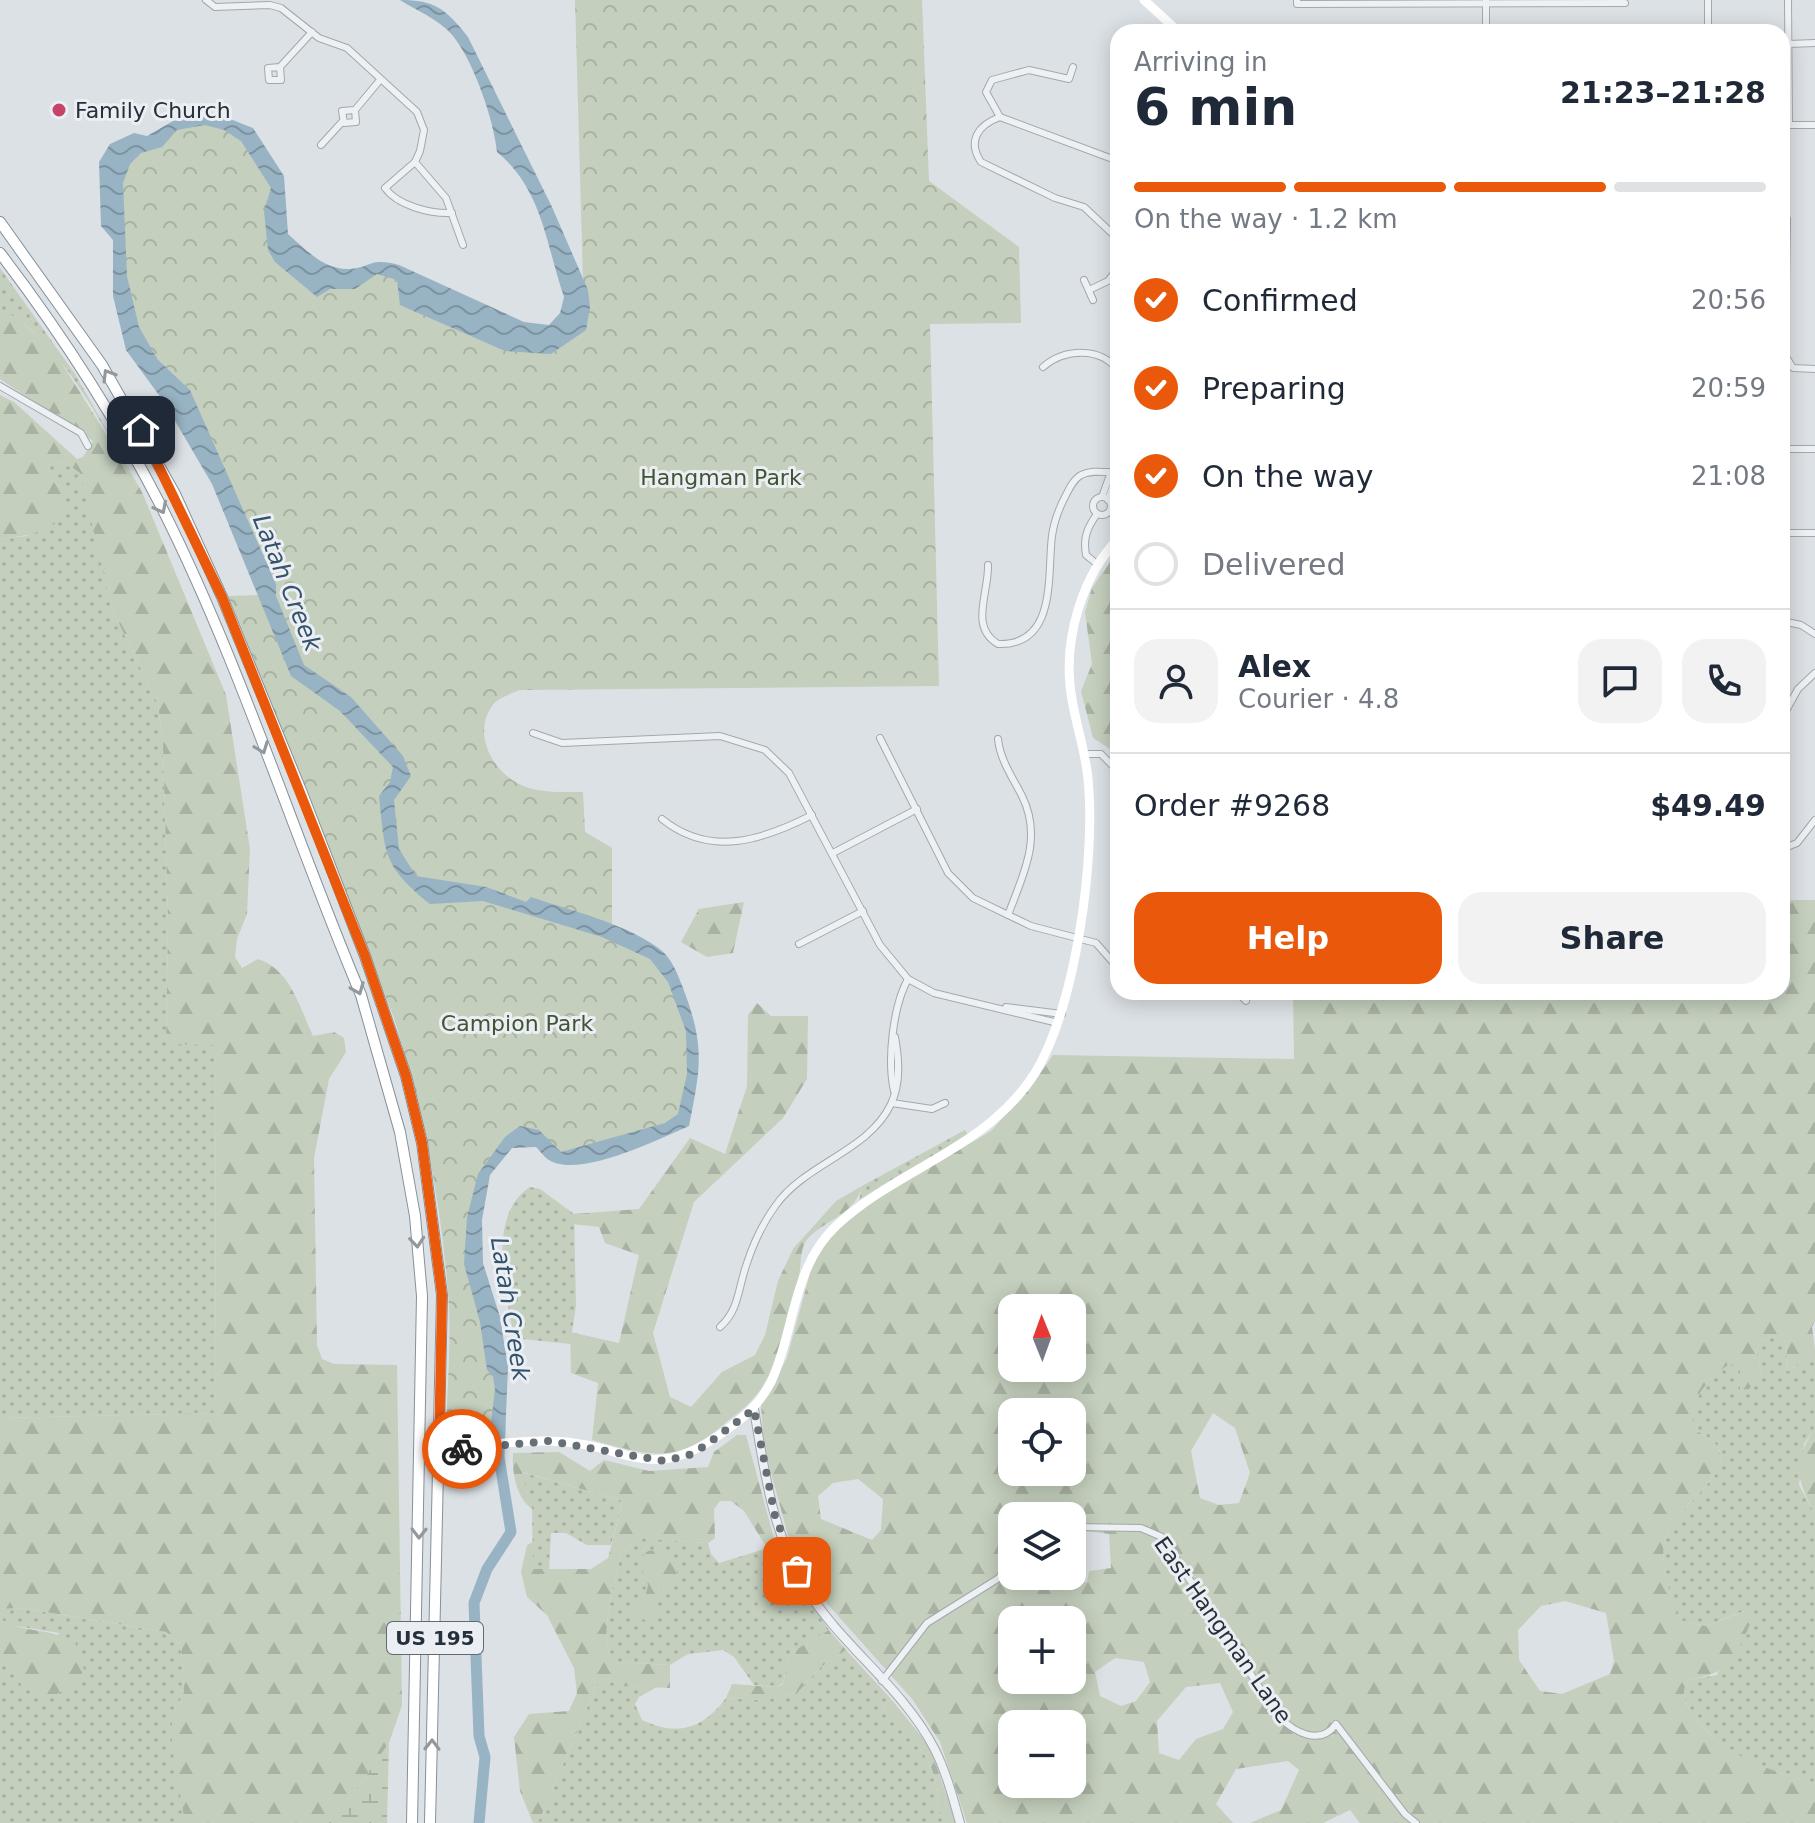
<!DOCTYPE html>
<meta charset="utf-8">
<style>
:root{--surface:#fff;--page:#f2f2f3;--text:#1f2937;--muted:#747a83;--line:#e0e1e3;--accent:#ea580c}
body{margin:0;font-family:"DejaVu Sans",sans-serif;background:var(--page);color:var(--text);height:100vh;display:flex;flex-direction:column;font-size:30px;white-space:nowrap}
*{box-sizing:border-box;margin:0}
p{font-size:26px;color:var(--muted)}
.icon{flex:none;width:44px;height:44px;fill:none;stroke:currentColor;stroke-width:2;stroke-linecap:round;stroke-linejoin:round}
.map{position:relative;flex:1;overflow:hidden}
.side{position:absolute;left:1110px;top:24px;width:680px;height:976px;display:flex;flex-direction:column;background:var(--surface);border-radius:24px;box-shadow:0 4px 20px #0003}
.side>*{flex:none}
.needle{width:52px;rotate:359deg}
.controls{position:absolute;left:998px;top:1294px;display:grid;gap:16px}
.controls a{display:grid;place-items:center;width:88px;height:88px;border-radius:16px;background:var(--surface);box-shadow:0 4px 20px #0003;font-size:40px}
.pin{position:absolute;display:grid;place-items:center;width:68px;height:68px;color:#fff;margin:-34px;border-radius:16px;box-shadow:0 4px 12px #0006}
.courier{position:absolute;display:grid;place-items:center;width:80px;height:80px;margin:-40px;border:6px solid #ea580c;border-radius:50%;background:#fff;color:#222;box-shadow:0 2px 10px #0007}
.summary em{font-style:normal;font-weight:800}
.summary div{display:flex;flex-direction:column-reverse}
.summary{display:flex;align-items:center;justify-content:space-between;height:136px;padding:0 24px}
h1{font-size:52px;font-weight:800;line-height:60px}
.bar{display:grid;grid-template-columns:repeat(4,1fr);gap:12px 8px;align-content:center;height:96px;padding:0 24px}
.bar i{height:10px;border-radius:6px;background:var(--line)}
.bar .selected{background:var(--accent)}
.bar p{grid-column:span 4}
.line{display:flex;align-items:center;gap:20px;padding:0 24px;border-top:2px solid var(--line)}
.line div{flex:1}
.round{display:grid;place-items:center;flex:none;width:84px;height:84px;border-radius:24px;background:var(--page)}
ol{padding:0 24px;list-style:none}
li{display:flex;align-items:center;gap:24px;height:88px}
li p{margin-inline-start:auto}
li .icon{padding:8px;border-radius:50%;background:var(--accent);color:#fff;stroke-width:4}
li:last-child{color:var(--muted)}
li i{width:44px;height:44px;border:4px solid var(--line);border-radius:50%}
.primary-button{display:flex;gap:16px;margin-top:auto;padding:16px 24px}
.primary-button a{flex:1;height:92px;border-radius:24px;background:var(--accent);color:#fff;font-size:32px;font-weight:800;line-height:92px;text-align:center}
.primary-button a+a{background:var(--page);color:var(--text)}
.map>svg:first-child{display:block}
.grass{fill:url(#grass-dots)}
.forest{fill:url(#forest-firs);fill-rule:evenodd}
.wetland{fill:url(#wetland-marsh)}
.park{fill:url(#park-crowns)}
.water{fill:url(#water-waves)}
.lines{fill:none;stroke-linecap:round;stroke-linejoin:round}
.river{stroke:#98b3c4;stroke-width:11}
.minor-casing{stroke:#a2a8ae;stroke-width:8}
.tertiary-casing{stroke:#a2a8ae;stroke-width:10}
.trunk-casing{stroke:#84909b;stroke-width:12}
.minor{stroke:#eef1f4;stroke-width:6}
.tertiary{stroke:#eef1f4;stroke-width:8}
.secondary{stroke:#fff;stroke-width:9}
.trunk{stroke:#fff;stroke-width:10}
.oneway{stroke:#92989c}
.done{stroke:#666e76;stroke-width:8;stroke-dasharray:0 14.4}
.route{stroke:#ea580c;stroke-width:10}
.poi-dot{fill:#c64468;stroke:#ebeff3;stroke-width:3}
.labels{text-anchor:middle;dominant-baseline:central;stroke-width:6;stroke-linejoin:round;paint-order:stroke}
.shield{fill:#ebeff3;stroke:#616972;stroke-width:2}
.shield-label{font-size:20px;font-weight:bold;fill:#26303a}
.poi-label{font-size:22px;fill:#26303a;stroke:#ebeff3;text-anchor:start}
.park-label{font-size:22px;fill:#3f5534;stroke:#ebeff3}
.street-label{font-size:22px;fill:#26303a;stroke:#ebeff3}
.water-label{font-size:24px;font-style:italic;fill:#33536c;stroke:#ebeff3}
</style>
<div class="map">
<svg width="1815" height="1823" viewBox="0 0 1815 1823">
<defs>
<pattern id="grass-dots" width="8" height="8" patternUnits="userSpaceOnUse" patternTransform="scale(2)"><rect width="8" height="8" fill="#c4cfbd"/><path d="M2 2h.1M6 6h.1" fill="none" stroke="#a8b2a3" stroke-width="1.8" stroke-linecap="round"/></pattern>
<pattern id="forest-firs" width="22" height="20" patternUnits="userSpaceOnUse" patternTransform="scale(2)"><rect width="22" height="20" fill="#c4cfbd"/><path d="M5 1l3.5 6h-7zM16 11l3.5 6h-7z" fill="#a8b2a3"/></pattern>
<pattern id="wetland-marsh" width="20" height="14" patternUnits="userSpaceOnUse" patternTransform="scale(2)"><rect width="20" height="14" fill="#c4cfbd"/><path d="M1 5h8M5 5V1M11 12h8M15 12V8" fill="none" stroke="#a8b2a3"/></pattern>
<pattern id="park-crowns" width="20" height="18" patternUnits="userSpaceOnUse" patternTransform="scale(2)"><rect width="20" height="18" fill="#c4cfbd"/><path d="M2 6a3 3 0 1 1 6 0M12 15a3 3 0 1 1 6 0" fill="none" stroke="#a8b2a3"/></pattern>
<pattern id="water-waves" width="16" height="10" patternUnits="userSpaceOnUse" patternTransform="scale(2)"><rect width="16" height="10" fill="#98b3c4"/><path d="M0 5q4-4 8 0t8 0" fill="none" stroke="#7c92a0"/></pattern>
</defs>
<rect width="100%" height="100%" fill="#dce1e5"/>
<!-- grass -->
<g class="grass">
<path d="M0,268L75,374L142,492C109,439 59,332 0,311Z"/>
<path d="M63,461L81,473L112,609L158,704L163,746L168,924L166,1043L215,1044L216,1413L0,1418V539L27,536L60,486L46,475L50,465Z"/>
<path d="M965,1130L969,1136L859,1200L862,1186Z"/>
<path d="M530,1187L540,1189L574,1214L576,1306L570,1344L514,1338C507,1295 485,1216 530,1187Z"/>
<path d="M1773,1337L1786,1341L1788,1372L1815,1349V1428L1804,1444L1799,1485L1815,1514V1788L1810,1782C1763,1768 1722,1756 1693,1714C1685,1701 1680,1694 1688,1680L1717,1675L1744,1611L1706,1626L1682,1621C1670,1598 1661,1571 1664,1544C1668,1510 1734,1477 1718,1448C1714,1440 1702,1434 1694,1429C1688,1397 1705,1382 1729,1364L1740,1365V1390L1761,1374L1756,1350L1761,1341Z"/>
<path d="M521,1472L623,1501L611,1545H587L566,1533H551L549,1570L533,1569L532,1509Z"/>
<path d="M640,1538L708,1543L711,1554L719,1563L765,1549L777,1568L784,1562L829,1630L790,1653L783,1683L777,1687L754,1685L734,1657L723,1650L688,1654L670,1665L614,1662C596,1643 616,1580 621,1553Z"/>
<path d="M20,1608L166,1632L181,1644L184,1692L172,1718L186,1823H0V1655L25,1689L59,1633L11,1625L0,1619V1609Z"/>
<path d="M846,1650L891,1699L881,1709C902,1729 928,1749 935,1779C938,1795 936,1809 944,1823H534L540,1819L597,1684L605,1678L619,1686L657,1687L639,1697L635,1704L642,1720C677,1737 703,1729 726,1698L765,1700L798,1692L821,1667Z"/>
</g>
<!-- forest -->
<g class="forest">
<path d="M0,311L14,316L53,349L142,492L226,695L250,849L247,914L237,939L235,957L242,968L258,959C290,969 300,1008 313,1036L334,1032L344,1038L346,1052L329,1079L314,1158L317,1345L322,1359L334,1364L397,1365L402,1705L389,1743L354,1793L325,1823H185L172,1746V1718L184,1692L181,1644L166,1632L21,1608L1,1609L0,1617V1418L216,1413L215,1045L166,1044L168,924L163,746L158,704L112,609L80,473L63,461L50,465L46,475L60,486L70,510C52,532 28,536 0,539V395L14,402L77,459L83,457L93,441L0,379Z"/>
<path d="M1118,550V754L1093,738L1081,691L1092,664L1085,612L1092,588Z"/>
<path d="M1782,900H1815V1321L1812,1327L1815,1349L1788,1372L1786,1341L1773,1337L1761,1341L1756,1350L1761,1374L1749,1389L1740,1390V1366L1729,1364C1706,1382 1689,1397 1694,1429C1701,1434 1714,1440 1718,1448C1734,1477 1668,1510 1664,1544C1661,1570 1670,1598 1682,1621L1706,1626L1745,1611L1751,1622C1733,1661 1733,1672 1688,1680C1680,1694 1685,1702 1693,1714C1722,1756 1764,1768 1811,1782L1815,1788V1823H1360L1350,1810L1323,1823H1250L1281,1810L1299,1770L1288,1761L1236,1769L1216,1804L1233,1823H967L940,1742L913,1700L823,1599L801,1568L789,1539L764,1447L761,1404L787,1358L812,1266L825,1244L843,1225L872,1202L991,1131L1033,1084L1053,1055L1294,1059L1293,992H1782ZM1012,1308H1072V1368H1012ZM1012,1412H1072V1472H1012ZM1213,1413L1235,1428L1250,1473L1239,1503L1219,1505L1200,1498L1191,1451ZM858,1479L883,1499L881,1530L872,1540L821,1519L818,1496L833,1483ZM1012,1516H1072V1529L1109,1534L1111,1568L1089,1571L1087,1582L1045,1589L1042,1576H1012ZM1565,1601L1606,1613L1614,1661L1610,1674L1562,1694L1540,1691L1519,1660L1518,1630L1541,1606ZM1012,1620H1072V1680H1012ZM1115,1658L1144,1662L1150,1682L1136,1701L1121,1706L1100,1696L1095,1672ZM1220,1683L1233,1712L1223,1729L1196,1739L1179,1760L1159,1753L1157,1721L1186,1687ZM1012,1724H1072V1784H1012Z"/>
<path d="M744,902L733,953L707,957L681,942L699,909Z"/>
<path d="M757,1003L771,1016H808L807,1079L783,1118L694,1202L653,1333L670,1397L691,1407L722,1372L755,1355L765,1335L778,1281L793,1249L836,1201L862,1186C855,1218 812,1224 804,1245C800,1254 801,1266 799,1276C789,1315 780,1371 751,1401C743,1410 732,1417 723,1425C674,1466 649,1455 592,1440L598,1383L571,1373L570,1332L619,1343L639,1255L605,1243L599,1227L572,1224L574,1214L639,1209L690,1138L725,1154L747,1086L748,1015Z"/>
<path d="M1815,1428V1514C1796,1479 1792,1463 1815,1428Z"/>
<path d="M737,1435H746L779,1557L777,1564L744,1511L731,1501H720L714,1509L715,1538L708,1543L640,1538L621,1553C616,1580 596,1643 614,1662L670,1665V1688L619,1686L605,1678L597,1684L540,1819L533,1823L520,1791L514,1737L529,1714L569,1711L577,1693L574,1668L547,1615L527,1597L521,1572L527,1545L533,1542V1569H591L608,1558L623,1501L522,1472L532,1509C516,1497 512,1473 513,1453L559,1452L590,1471L604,1460L649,1471L708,1467L714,1452Z"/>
<path d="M662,1549L677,1561V1576C659,1587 656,1592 657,1614L648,1622L632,1612L633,1602L646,1594L648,1585L638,1560L648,1551Z"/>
<path d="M0,1619C23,1633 51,1628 75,1642L84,1670L76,1686L49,1697L25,1689L0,1655Z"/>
<path d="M829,1630L846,1650L821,1667L798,1692L766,1700L726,1698L732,1684L777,1687L783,1684L790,1653Z"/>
<path d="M891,1699L930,1747L956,1823H944C936,1809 938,1795 935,1779C928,1749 902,1729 881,1709Z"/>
</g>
<!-- wetland -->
<path class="wetland" d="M389,1743L387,1823H325L354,1793Z"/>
<!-- park -->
<path class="park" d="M575,0H922L929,181L1019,247L1021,323L930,324L939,686L519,690C511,694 497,698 492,706C471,736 495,776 526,787C543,793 565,792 583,792L585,832L612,848V933L653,952L673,975L693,1030L683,1118L562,1158L523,1137L486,1174L475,1219L502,1388V1440L456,1444L446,1433C447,1387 452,1339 448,1293C441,1199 422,1108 394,1018L228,596L268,595L220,478L151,367L123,294L121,158C161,134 179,118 228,124L278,183L275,217L310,275L376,267L549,340L583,280Z"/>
<!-- water -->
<path class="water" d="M400,0C435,0 446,9 468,37L552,207L588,290L590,307L586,330L551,354L505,351L400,305L397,280L377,274L355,289H330L317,297L275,262L268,250L264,211L271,188L241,141L224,130L205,125L177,130L162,147L141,153L130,164L123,183L127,276L139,327L158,360L190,390L276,584V596L304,665L351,697L403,756L411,776L394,800L399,849L416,876L486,887L526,902L531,897C572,911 621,922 657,947C671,956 677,973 683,988C705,1046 701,1066 689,1126C659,1139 579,1179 549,1160C544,1157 540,1151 536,1147L512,1148L490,1175L482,1220L483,1263L500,1317L508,1367L505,1438L489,1440L495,1389L493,1376L487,1370L480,1322L464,1264L467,1217L478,1174L505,1137L520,1126L539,1130L561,1152L665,1123L678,1114L687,1074L686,1031L668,982L650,959L602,937L483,901L430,904C383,866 385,854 379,796L390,782L393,767L340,711L291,676L212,484L164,402L126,350L113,296V240L101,226L99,162L110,144L134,133L147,136L173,121L197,117L230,119L253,128L284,176L288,234C305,249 324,270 349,269C372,268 368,257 399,265L524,322L549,325L560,313L564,297C546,245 543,190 497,152C494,121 475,66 456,40C443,21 419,12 400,0Z"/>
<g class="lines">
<!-- river -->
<path class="river" d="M479,1823L485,1757L479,1736L474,1603L487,1569L511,1532L499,1457L500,1424"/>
<defs>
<g id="minor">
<path d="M206,0L215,7L270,5L281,8L319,38L347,48L417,112L424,130L420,151L415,162L385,188C398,206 431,214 452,213"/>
<path d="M1297,0V4L1625,3"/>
<path d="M1708,0V32"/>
<path d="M1788,0L1789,125"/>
<path d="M1486,32V0"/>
<path d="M1789,44L1815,43"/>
<path d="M280,67L281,80H269L268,68L280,67L312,32"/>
<path d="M355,110L356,122L344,123L342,111L355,110L380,80"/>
<path d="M1000,117C978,125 967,141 981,162L1055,198L1084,207L1118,239"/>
<path d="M1000,117L986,92L992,80L1029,70L1069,79L1073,67"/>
<path d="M1000,117L1118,161"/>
<path d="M1782,125H1815"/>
<path d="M321,145L342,122"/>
<path d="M415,162L446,198L463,245"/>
<path d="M1782,207L1787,219L1785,355L1793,368L1815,369"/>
<path d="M1084,280L1093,300"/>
<path d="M1089,290L1108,281L1118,268"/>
<path d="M1043,367C1064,349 1101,346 1118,371"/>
<path d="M0,386L81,433L88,446"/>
<path d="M1782,449H1815"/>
<path d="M1115,473L1118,433"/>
<circle cx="1102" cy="506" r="9"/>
<path d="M1102,497L1111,472"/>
<path d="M1108,500L1117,473"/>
<path d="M1782,533H1815"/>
<path d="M1097,564L1086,555C1083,538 1087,528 1097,514"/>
<path d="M988,565C989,593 969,627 998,644C1058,646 1047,573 1052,536C1054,521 1059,508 1066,495C1070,487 1074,479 1081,475C1093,469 1106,473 1118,472"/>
<path d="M1782,621L1801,625L1815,634"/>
<path d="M1782,718L1798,689L1815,673"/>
<path d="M533,733L562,743L720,736L765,750L789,773L880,945L908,979L934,993L1058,1023"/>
<path d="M880,738L948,873L973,898L1031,926L1096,943L1118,968"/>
<path d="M998,739C1000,760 1013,778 1022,796C1043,838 1023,875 1008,915"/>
<path d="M1084,754H1101L1113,766L1118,779"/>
<path d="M662,819C710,858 763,840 812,815"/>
<path d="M1782,849L1797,843L1815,820"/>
<path d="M833,853L917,809"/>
<path d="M799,944L863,911"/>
<path d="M1237,992L1246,1001"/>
<path d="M1006,1007L1062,1014"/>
<path d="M894,1091C887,1060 893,1006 908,979"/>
<path d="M892,1103L932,1109L945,1103"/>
<path d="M720,1327C739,1310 738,1289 746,1266C753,1244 762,1224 776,1205C806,1163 869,1151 891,1104C901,1083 899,1059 895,1037"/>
<path d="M1072,1527L1141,1528L1162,1537L1278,1716C1294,1732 1320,1747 1336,1724L1405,1814L1416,1823"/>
<path d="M882,1681L927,1623L999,1578L1012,1556"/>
</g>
<path id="tertiary" d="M754,1409C764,1470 773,1537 807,1590C843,1647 903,1688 934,1748C946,1771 953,1798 960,1823"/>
<g id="trunk">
<path d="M0,222L102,365L175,494L222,597L302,793L365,956L406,1076L422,1143L442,1295L430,1823"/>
<path d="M0,253C61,333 116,418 162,508C241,665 293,834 361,995L400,1132L415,1216L422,1296L412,1823"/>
</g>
</defs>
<!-- minor casing -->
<use href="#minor" class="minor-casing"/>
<!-- tertiary casing -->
<use href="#tertiary" class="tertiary-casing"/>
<!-- trunk casing -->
<use href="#trunk" class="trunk-casing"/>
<!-- minor -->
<use href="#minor" class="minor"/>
<!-- tertiary -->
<use href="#tertiary" class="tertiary"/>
<!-- secondary -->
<g class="secondary">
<path d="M1144,0L1179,32"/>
<path d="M420,1455C463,1449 506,1440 549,1441C628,1442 648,1488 725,1431C744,1417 760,1404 771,1382C795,1331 792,1267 836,1226C899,1167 987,1149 1035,1073C1076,1006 1096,857 1088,779C1085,747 1073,717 1070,685C1065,635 1083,575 1118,539"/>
</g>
<!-- trunk -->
<use href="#trunk" class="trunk"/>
</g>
<!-- one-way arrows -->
<defs><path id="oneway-chevron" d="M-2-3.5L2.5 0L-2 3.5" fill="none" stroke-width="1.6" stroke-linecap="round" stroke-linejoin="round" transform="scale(2)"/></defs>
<g class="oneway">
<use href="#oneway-chevron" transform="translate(108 375) rotate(-121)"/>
<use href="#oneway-chevron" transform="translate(161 508) rotate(63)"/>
<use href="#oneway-chevron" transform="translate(262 748) rotate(69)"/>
<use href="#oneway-chevron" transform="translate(358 989) rotate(68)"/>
<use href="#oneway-chevron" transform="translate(417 1242) rotate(85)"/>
<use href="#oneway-chevron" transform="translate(419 1533) rotate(91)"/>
<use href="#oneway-chevron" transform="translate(432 1745) rotate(-89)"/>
</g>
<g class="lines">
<!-- done -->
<path class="done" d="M462,1449L549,1441L664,1461L689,1455L706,1445L754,1409L775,1516L797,1571"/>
<!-- route -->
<path class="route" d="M141,430L222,597L365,956L406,1076L422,1143L442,1295L439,1452L462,1449"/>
</g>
<!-- markers -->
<circle class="poi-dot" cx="59" cy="110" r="8"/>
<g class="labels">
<!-- shield labels -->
<rect class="shield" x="387" y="1622" width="96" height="32" rx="6"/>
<g class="shield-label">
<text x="435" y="1638">US 195</text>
</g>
<!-- poi labels -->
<g class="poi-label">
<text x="75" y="110">Family Church</text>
</g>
<!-- park labels -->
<g class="park-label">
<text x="721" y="477">Hangman Park</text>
<text x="517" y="1023">Campion Park</text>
</g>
<!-- street labels -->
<g class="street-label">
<text transform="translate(1223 1630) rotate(55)">East Hangman Lane</text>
</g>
<!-- water labels -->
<g class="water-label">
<text transform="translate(287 583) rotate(68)">Latah Creek</text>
<text transform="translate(510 1309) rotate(81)">Latah Creek</text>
</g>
</g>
</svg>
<div class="controls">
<a><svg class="needle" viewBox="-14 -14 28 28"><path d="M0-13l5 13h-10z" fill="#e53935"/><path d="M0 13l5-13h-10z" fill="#747a83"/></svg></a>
<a><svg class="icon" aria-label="locate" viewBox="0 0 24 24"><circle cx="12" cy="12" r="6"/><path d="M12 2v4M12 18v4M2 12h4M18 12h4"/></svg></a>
<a><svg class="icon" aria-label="layers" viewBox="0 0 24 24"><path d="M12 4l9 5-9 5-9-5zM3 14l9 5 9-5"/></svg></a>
<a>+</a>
<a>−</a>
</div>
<div class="pin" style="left:797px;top:1571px;background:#ea580c"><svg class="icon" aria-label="bag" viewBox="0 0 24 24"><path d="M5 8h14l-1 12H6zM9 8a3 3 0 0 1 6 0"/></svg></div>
<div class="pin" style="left:141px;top:430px;background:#1f2937"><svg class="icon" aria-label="home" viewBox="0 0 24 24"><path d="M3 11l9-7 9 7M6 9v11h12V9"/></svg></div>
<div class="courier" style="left:462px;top:1449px"><svg class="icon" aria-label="bike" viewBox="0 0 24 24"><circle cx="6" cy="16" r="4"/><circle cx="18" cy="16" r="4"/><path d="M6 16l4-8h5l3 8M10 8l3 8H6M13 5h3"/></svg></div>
<section class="side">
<div class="summary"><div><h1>6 min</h1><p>Arriving in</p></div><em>21:23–21:28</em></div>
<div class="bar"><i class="selected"></i><i class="selected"></i><i class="selected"></i><i></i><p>On the way · 1.2 km</p></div>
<ol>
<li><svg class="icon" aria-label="check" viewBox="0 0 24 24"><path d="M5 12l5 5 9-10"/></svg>Confirmed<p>20:56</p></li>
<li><svg class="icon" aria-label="check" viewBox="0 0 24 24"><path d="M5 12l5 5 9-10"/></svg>Preparing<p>20:59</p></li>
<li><svg class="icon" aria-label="check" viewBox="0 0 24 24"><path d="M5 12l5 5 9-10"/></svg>On the way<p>21:08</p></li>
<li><i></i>Delivered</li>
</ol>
<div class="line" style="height:144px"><a class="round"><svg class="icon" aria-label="person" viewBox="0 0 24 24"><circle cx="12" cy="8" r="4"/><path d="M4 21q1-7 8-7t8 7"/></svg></a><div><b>Alex</b><p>Courier · 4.8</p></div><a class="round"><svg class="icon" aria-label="chat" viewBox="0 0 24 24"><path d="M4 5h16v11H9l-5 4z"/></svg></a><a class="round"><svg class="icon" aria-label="phone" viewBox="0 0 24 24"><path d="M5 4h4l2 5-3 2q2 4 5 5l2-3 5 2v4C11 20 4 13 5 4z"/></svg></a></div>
<div class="line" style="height:104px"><div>Order #9268</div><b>$49.49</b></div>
<div class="primary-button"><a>Help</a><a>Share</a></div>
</section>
</div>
